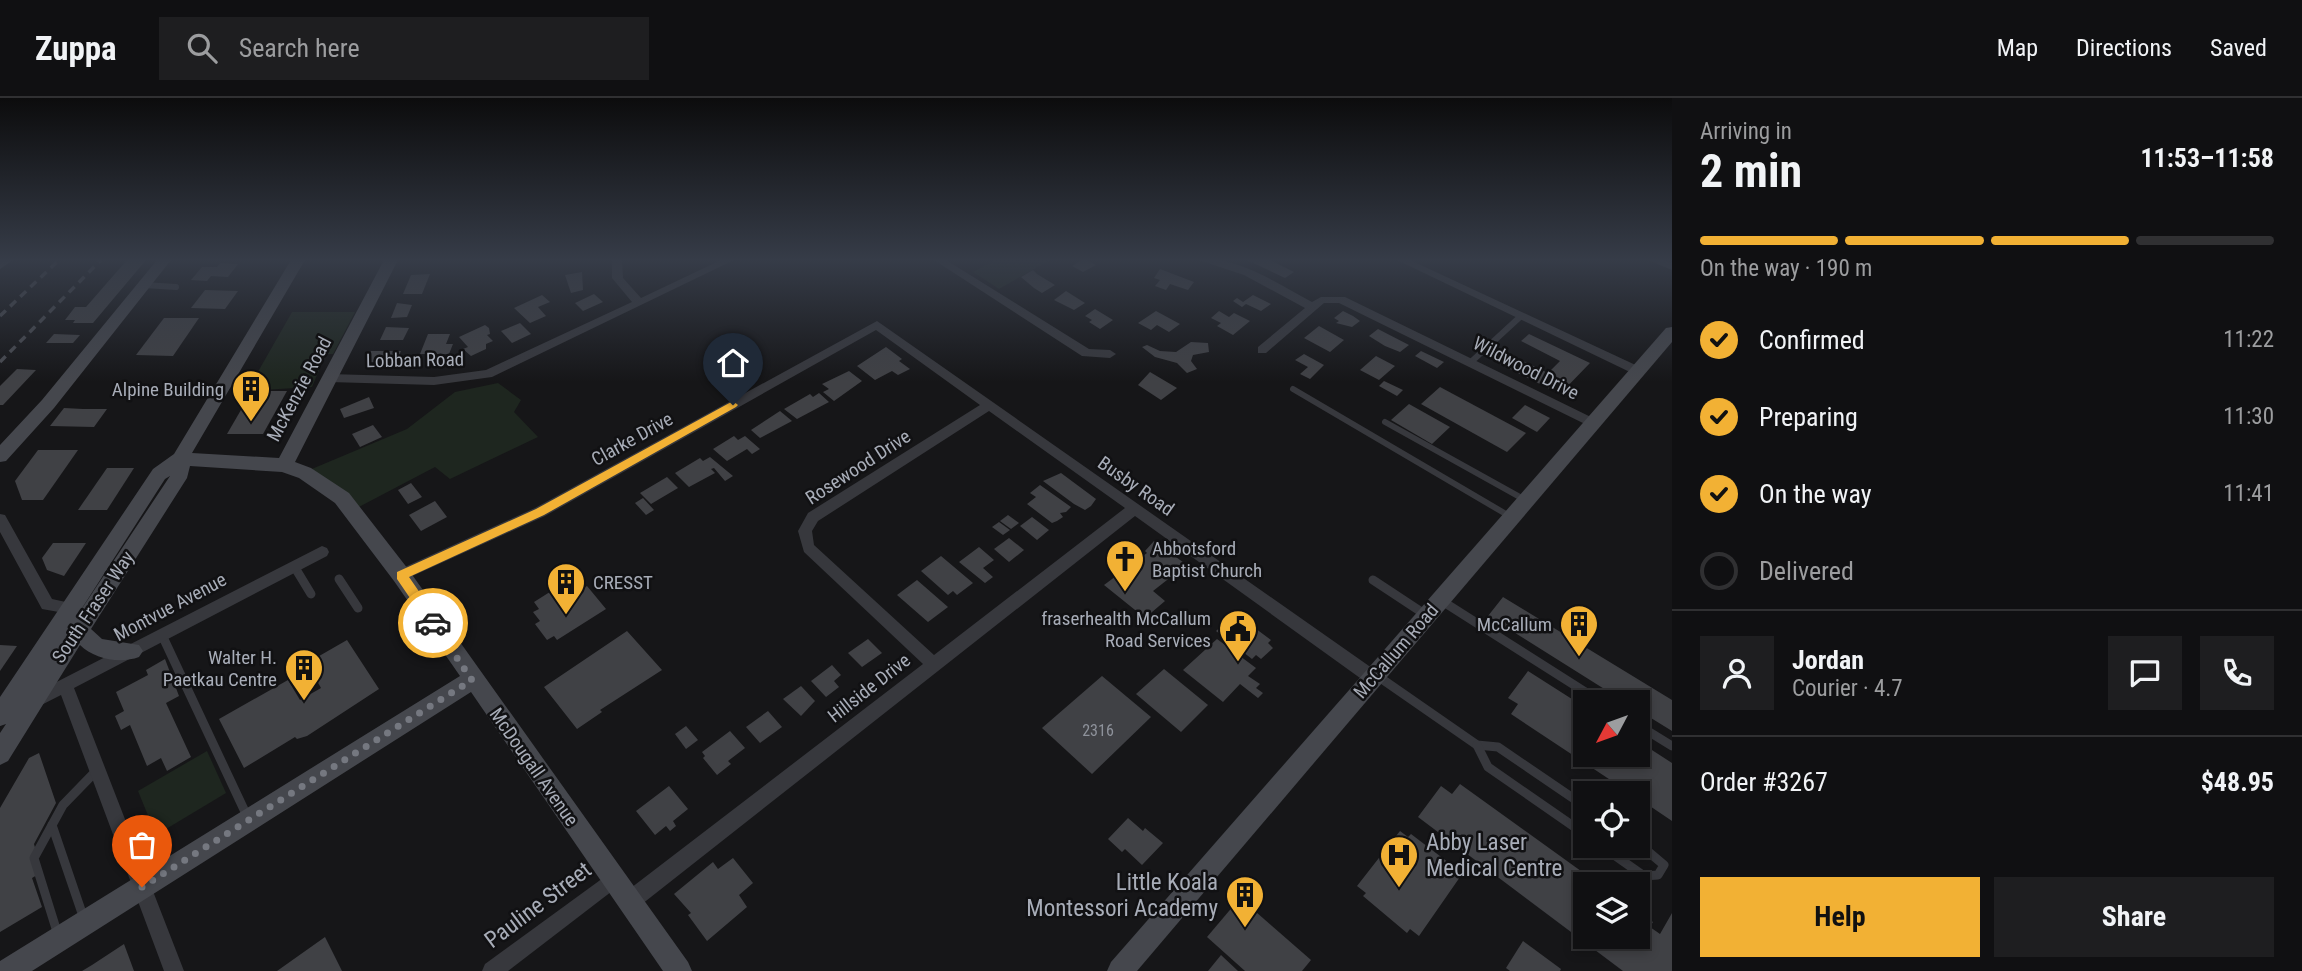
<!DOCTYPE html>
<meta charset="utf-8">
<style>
:root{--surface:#101012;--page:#1e1e20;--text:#f1f3f6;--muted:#9c9d9f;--line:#303032;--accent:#f2b134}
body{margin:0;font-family:"Roboto Condensed",sans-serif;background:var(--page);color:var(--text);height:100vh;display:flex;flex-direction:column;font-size:26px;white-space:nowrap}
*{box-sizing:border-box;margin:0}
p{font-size:23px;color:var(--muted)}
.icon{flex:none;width:38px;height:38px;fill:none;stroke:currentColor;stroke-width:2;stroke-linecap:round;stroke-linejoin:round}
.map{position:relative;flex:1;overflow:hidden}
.side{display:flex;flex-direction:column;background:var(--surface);width:630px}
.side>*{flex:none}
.needle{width:46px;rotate:229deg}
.fabs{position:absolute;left:1573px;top:592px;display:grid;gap:14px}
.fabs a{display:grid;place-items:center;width:77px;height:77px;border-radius:0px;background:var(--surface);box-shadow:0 4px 10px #0003,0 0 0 2px var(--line);font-size:35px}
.pin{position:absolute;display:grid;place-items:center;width:60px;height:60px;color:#fff;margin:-72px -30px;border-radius:50% 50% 50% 0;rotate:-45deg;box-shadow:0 0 7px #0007}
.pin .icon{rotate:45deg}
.courier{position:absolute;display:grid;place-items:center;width:70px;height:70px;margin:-35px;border:5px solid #f2b134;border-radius:50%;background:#fff;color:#222;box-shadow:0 2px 9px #0007}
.summary em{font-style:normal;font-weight:700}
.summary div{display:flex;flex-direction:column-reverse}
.summary{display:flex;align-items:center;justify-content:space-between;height:119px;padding:0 28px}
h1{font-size:46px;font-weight:700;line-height:52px}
.bar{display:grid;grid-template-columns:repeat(4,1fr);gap:10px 7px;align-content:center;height:84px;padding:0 28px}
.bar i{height:9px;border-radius:5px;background:var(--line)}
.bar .active{background:var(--accent)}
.bar p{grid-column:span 4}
.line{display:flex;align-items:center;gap:18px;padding:0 28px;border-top:2px solid var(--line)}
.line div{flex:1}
.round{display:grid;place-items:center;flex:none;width:74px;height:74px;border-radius:0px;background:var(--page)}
ol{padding:0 28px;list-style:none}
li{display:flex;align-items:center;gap:21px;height:77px}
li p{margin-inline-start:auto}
li .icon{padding:7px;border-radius:50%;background:var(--accent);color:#111;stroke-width:4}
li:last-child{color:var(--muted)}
li i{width:38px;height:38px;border:4px solid var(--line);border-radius:50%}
.primary-button{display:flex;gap:14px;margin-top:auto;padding:14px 28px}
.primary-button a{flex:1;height:80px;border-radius:0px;background:var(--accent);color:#111;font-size:28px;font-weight:700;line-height:80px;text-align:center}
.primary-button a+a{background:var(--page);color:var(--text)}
header{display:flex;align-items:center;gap:42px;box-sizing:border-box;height:98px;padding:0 35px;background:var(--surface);border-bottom:2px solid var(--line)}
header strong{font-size:33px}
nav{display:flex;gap:38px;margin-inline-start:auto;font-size:24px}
.search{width:490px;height:63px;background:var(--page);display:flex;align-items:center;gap:18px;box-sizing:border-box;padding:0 24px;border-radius:0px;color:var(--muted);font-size:26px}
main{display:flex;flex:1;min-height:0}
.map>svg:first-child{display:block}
.green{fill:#1e261f}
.building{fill:#404145}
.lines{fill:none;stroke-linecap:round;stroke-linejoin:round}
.lane-far1{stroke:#37383d;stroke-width:6}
.lane{stroke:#37383d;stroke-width:9}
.street{fill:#37383d;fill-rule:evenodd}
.secondary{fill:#45474d;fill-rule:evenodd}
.rail{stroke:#4a4c52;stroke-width:3.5;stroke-dasharray:8 6;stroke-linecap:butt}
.route{fill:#f2b134}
.done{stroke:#757880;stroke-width:7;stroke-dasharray:0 12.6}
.labels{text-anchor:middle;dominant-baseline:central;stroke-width:5;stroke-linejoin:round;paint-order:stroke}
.number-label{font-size:16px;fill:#8e929b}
.street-label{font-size:19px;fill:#a8adb8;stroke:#111113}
.poi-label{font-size:19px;fill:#a8adb8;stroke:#111113;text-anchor:end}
.near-poi-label{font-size:23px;fill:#a8adb8;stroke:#111113;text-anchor:start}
.near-street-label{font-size:23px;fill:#a8adb8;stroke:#111113}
</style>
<header>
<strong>Zuppa</strong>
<div class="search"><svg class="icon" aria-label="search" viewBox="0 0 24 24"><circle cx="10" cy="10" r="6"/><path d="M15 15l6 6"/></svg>Search here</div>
<nav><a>Map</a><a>Directions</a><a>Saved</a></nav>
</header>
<main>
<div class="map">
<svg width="1672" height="873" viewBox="0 0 1672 873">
<rect width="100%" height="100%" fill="#161618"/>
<!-- green -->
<g class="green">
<path d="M995,162H1050L999,191L973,174Z"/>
<path d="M292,214H355L333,256H326L312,289L247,293Z"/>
<path d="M498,285L521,302L514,314L538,339L450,381L435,369L355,411L307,373L407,331L455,294Z"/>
<path d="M207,653L226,695L156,737L138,693Z"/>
</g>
<!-- building -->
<g class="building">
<path d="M127,162H146L93,225H73L75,222H65L75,209H86Z"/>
<path d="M1082,162H1086L1096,167L1083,174L1072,168Z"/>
<path d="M1247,162H1270L1294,174L1285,180Z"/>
<path d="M220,165L238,166L228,179L211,178L207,183L191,182L202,169H217Z"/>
<path d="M1160,171L1194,184L1188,192L1170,186L1166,192L1155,188L1160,182L1154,180Z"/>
<path d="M1033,172L1037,176L1055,187L1042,195L1034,190L1021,179Z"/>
<path d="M582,174L583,192L571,195L565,177Z"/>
<path d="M430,176L422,196H403L411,177Z"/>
<path d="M205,192L238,193L225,211L191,210Z"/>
<path d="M1066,193L1085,205L1074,212L1054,202Z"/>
<path d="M594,196L603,204L583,213L575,205Z"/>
<path d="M542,197L550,204L538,209L546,218L530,225L514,210Z"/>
<path d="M1253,197L1271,206L1261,213L1246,206L1242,209L1233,203L1237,200L1243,204Z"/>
<path d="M397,205L412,207L407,219L391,220Z"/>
<path d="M1095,211L1113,222L1100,231L1089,224L1092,222L1085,218Z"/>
<path d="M1156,213L1180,226L1169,234L1157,227L1151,232L1138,225Z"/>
<path d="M1219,213L1229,219L1234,215L1250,223L1233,237L1217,228L1221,225L1211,220Z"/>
<path d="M1343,213L1353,218L1360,223L1352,229L1336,225L1339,223L1334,220Z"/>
<path d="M164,220H199L173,258L136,257Z"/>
<path d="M520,225L531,236L512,245L501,233Z"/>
<path d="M485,227L489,230L490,236L487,237L493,243L486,246V251L471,258L463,251L468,249L459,239Z"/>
<path d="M1319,228L1344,242L1330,254L1304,240Z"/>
<path d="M386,229L409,230L403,242H380Z"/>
<path d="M1378,231L1409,247L1400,254L1385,248L1369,238Z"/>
<path d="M54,236L80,237L73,245H46Z"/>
<path d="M428,236H450L446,246H453L449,256H420Z"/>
<path d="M1529,236L1590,265L1560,296L1498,265L1508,256L1548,275L1560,263L1521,243Z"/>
<path d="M1191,244L1208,245L1209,254L1193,257L1191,263L1197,271L1187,275L1177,265L1155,259L1142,249L1147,247L1160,253L1176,254Z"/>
<path d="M886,249L902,261L899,263L910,271L898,277L892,273L875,282L857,268Z"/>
<path d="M371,253H401L396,264H366Z"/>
<path d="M1421,253L1444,264L1437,270L1415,258Z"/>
<path d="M1304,256L1324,267L1310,281L1300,276L1308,269L1295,262Z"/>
<path d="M1376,258L1395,268L1379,282L1360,272Z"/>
<path d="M17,271L36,272L3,307H0V288Z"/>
<path d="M849,273L862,283L834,303L823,294L829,291L822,286Z"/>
<path d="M1150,274L1177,290L1161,302L1138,287Z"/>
<path d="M1384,283L1403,292L1397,298L1379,288Z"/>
<path d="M1440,289L1526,335L1507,354L1421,306Z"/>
<path d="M252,293H287L263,336H227Z"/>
<path d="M819,295L829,304L797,321L784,311L810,296L813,299Z"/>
<path d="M369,299L374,310L344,320L340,311Z"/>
<path d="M1409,306L1450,329L1432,346L1391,322Z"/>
<path d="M1525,307L1550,320L1537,334L1512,320Z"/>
<path d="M64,310L83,311H107L94,329L50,328Z"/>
<path d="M780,313L792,323L760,340L751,332Z"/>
<path d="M373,327L382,339L360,349L352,336Z"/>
<path d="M734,338L738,342L745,338L760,351L752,356L747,351L727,363L713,351Z"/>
<path d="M38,352H78L43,402H22L15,383Z"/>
<path d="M710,359L733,378L725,383L714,370L711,371L715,375L689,389L675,375L700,360L703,363Z"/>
<path d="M107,370H134L107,412H78Z"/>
<path d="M1061,375L1096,401L1091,408L1085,412L1074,406L1043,383Z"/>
<path d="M667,379L678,390L651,406L640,395Z"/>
<path d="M411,385L422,399L408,406L398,392Z"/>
<path d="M1040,387L1071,409L1066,414L1060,415L1063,419L1057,423L1052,425L1027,406L1036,399L1030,395Z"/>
<path d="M643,400L654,412L646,417L635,405Z"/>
<path d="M435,403L447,419L421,433L409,417Z"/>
<path d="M1008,417L1019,425L1011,431L1000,423Z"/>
<path d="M1032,419L1049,432L1037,442L1020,428Z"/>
<path d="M999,424L1010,432L1003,437L992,429Z"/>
<path d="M1009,440L1024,452L1009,464L994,451Z"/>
<path d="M1154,443L1191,470L1185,475L1181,471L1153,493L1165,503L1145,520L1104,487L1147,455L1145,453Z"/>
<path d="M53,445H86L64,478L47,472L42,460Z"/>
<path d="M979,449L994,462L983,470L993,479L985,485L959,464Z"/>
<path d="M941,458L973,485L957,497L953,493L948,497L921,473Z"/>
<path d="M917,482L948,509L928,524L897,497Z"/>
<path d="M587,488L606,511L557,542L554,538L547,542L535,526L540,523L533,514L539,511L534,504L553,492L559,500L575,490L578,494Z"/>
<path d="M1503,499L1672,602V633L1638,612V604H1625L1488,518Z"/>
<path d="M1236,516L1271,542L1268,545L1273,550L1261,561L1256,557L1252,561L1216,533Z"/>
<path d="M627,533L662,572L600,612L602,614L577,631L544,589Z"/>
<path d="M868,541L882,555L862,569L848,555Z"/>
<path d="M1217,541L1256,570L1248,578L1260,586L1256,590L1263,595L1258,600L1240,586L1223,604L1183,572Z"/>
<path d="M347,542L379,591L307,638L297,641L295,639L244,670L219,621L288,582L300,602L321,590L307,565Z"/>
<path d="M0,547L17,548L0,573Z"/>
<path d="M165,561L179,598L166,605L191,659L167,673L161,660L147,668L130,627L121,632L115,618L124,613L116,594L148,577L146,572Z"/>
<path d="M832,567L841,577L834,583L839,589L826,599L811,583Z"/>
<path d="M1164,571L1208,607L1181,634L1136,596Z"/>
<path d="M1528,573L1586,610V656H1638V643L1672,665V723L1638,700V695H1630L1511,616L1518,606L1508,600Z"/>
<path d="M1102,578L1151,619L1092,676L1042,630Z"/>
<path d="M801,588L815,603L801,618L783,601Z"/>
<path d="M768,613L782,629L760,645L746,629Z"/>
<path d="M686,628L698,642L686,651L675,636Z"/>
<path d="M730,633L745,650L728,663L731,666L717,677L703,660L705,658L702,654Z"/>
<path d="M39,655L56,705L34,746L42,774L32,780L42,809L0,834V710L29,660Z"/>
<path d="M1460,686L1599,786H1586V838H1638V814L1653,824L1650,829L1660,836L1672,815V873H1623L1418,719L1441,688L1452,696Z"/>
<path d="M669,688L688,711L673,723L676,728L670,733L666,728L655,737L636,713Z"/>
<path d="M1128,720L1143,733L1145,730L1163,745L1142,767L1125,751L1122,754L1108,741Z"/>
<path d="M1400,733L1408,739L1411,736L1453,768L1451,772L1460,779L1419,838L1410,831L1407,835L1363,798L1366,795L1357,788Z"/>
<path d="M733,760L753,785L739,797L747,809L707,843L688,817L691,815L674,796L713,764L718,771Z"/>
<path d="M1240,800L1311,862L1302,873H1245L1207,839Z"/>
<path d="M325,839L342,873H277Z"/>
<path d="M1523,843L1561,871L1560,873H1510L1506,870Z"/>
<path d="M124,846L134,873H82L92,867Z"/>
<path d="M1221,857L1238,873H1208Z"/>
</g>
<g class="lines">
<!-- lane-far1 -->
<g class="lane-far1">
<path d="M144,187L176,189"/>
<path d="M1471,264L1521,218"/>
<path d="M1293,291L1511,419"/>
<path d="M1385,324L1525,402"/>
</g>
<!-- lane -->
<g class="lane">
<path d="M294,468L311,496"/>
<path d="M339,481L358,510"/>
<path d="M1373,482L1426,517"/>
<path d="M1442,503L1601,604"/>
<path d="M162,537L247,718"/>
<path d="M1379,579L1477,647L1498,649L1586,709"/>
<path d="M1638,627L1672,648"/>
<path d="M1477,647L1488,669L1586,737"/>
<path d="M52,727L84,821"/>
<path d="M1600,747L1644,778L1658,777L1664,767L1638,745"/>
<path d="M58,837L34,760L63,707L97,672"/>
</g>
<!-- street -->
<g class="street">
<path d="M612,162H622L623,180L641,200L721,162H734L492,279L434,287L329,284L323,280L329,276L434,279L486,272L632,204L612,180Z"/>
<path d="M934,162H946L1089,251L1110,252L1116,256L1110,260L1082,258Z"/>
<path d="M1199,162C1238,158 1278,186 1312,204L1321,199H1345L1597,322L1599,325L1593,329L1589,328L1339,205H1324L1266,255H1258V249L1305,210L1244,177Z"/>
<path d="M1397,162H1410L1642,270L1644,273L1642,276H1634Z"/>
<path d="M1648,162H1662L1672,165V172Z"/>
<path d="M877,223L1379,575L1381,580L1379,585L1373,587L1367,585L1135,418L637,810L630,812L623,810L621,803L623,796L923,566L804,454L798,433L808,415L980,307L876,232L545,418L406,481H396L394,477L396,473L535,410ZM989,313L1125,410L934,557L814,447L812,433L818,423Z"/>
<path d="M0,416L5,417L52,501L75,506L77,510L75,514L70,516L42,511L0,434Z"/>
<path d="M322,448L327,450L329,454L327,458L74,590L184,873H164L61,597L0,628V613Z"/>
<path d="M614,772L620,775L623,781L620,787L508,873H482L485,866Z"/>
</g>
<!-- secondary -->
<g class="secondary">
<path d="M0,162H13L0,171Z"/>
<path d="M157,162H171L54,310L6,363L0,364V347L42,302Z"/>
<path d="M291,162H305L192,355L279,360L384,162H398L295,364L311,370L349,395L408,471L688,864L692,873H663L471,594L32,873H0V863L460,578L394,483L335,405L299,380L282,374L190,368L187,380L91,531L102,541L139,547L143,553L139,559C120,566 94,561 80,547L8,663L0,667V635L6,626L0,628V599L153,371L174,356ZM170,378L75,521L165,381Z"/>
<path d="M1672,229V244L1137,873H1107L1111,864L1666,230Z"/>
</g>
<!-- rail -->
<g class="rail">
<path d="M0,218L59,162"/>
<path d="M0,264L101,162"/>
</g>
</g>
<!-- sky -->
<linearGradient id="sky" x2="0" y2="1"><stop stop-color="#0c0c0d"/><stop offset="0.57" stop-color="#363c48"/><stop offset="1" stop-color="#363c48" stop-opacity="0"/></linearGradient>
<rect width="1672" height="284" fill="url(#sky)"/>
<!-- route -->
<path class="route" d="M733,303L738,307L736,309L544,417L409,479L438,521V528H429L397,481V474L536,411Z"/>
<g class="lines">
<!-- done -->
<path class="done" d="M142,789L472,582L433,525"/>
</g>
<!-- icons -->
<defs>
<symbol id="building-pin" viewBox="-11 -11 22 30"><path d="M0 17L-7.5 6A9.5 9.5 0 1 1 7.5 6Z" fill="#f2b134" stroke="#111113"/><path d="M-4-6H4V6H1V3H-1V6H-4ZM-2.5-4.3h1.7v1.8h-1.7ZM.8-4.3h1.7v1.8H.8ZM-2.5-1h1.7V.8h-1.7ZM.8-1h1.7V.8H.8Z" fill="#111"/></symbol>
<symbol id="church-pin" viewBox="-11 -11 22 30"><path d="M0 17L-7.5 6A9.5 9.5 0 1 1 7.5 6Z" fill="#f2b134" stroke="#111113"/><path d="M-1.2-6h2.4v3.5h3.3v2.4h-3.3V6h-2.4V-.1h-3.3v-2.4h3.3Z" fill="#111"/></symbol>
<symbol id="civic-pin" viewBox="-11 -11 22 30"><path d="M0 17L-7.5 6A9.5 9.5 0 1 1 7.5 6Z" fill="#f2b134" stroke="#111113"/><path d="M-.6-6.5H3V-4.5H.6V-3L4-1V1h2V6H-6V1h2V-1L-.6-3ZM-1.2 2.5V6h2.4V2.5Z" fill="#111"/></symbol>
<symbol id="hospital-pin" viewBox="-11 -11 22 30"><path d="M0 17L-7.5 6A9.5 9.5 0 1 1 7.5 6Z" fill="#f2b134" stroke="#111113"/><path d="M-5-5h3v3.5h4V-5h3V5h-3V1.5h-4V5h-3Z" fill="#111"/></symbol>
</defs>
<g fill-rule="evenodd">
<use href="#building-pin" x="229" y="269" width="44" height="60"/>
<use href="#church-pin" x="1103" y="439" width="44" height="60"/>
<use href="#building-pin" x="544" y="462" width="44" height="60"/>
<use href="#building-pin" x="1557" y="504" width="44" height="60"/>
<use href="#civic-pin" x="1216" y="509" width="44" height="60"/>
<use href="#building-pin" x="282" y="548" width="44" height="60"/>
<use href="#hospital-pin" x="1377" y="735" width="44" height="60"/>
<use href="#building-pin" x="1223" y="775" width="44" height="60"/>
</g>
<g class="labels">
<!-- number labels -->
<g class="number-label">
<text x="1098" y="632">2316</text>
</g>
<!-- street labels -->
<g class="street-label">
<text transform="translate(415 262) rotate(-1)">Lobban Road</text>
<text transform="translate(1526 270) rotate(27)">Wildwood Drive</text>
<text transform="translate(299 291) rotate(-62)">McKenzie Road</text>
<text transform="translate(632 341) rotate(-29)">Clarke Drive</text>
<text transform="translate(858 369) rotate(-33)">Rosewood Drive</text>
<text transform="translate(1136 388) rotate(35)">Busby Road</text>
<text transform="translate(93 509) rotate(-56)">South Fraser Way</text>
<text transform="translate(170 509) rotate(-28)">Montvue Avenue</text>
<text transform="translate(1396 553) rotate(-49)">McCallum Road</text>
<text transform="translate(869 590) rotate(-38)">Hillside Drive</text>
<text transform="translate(534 669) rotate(55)">McDougall Avenue</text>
</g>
<!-- poi labels -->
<g class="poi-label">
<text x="224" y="291">Alpine Building</text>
<text x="1152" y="450" text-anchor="start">Abbotsford<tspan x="1152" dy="22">Baptist Church</tspan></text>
<text x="593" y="484" text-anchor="start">CRESST</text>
<text x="1211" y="520">fraserhealth McCallum<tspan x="1211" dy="22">Road Services</tspan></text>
<text x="1552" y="526">McCallum</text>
<text x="277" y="559">Walter H.<tspan x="277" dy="22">Paetkau Centre</tspan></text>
</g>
<!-- near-poi labels -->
<g class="near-poi-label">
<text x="1426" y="744">Abby Laser<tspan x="1426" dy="26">Medical Centre</tspan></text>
<text x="1218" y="784" text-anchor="end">Little Koala<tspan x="1218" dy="26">Montessori Academy</tspan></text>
</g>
<!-- near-street labels -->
<g class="near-street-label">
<text transform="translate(538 807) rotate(-37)">Pauline Street</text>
</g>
</g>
</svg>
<div class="fabs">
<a><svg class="needle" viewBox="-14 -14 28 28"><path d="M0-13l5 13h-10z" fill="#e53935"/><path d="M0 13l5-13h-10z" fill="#9c9d9f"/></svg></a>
<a><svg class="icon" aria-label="locate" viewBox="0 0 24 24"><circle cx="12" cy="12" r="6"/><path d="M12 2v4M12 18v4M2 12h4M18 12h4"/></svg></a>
<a><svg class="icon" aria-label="layers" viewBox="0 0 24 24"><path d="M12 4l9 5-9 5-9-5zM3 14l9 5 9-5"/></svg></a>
</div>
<div class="pin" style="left:142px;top:789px;background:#ea580c"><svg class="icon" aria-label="bag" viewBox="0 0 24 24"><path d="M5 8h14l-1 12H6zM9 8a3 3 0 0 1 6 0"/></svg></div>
<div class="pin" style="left:733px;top:307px;background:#1f2937"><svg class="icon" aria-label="home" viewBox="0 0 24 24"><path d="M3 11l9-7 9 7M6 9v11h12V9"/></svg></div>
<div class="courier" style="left:433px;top:525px"><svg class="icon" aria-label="car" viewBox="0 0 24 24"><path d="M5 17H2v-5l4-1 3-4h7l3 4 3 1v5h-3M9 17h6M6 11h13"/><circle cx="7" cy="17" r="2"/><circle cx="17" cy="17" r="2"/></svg></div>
</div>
<section class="side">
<div class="summary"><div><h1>2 min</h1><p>Arriving in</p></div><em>11:53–11:58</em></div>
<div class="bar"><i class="active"></i><i class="active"></i><i class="active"></i><i></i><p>On the way · 190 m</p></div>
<ol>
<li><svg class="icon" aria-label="check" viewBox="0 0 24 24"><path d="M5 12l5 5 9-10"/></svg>Confirmed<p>11:22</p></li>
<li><svg class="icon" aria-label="check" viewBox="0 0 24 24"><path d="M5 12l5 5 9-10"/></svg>Preparing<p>11:30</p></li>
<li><svg class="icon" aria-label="check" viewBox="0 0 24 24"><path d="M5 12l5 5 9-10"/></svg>On the way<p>11:41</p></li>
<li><i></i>Delivered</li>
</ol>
<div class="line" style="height:126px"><a class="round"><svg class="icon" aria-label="person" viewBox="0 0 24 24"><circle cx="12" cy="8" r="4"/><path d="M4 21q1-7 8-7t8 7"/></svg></a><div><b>Jordan</b><p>Courier · 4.7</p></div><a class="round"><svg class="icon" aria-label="chat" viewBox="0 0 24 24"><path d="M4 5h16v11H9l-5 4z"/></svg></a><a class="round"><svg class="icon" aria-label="phone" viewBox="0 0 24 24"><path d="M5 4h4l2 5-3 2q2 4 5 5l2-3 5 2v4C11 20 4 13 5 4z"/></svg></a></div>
<div class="line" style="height:91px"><div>Order #3267</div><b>$48.95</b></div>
<div class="primary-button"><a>Help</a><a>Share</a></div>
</section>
</main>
